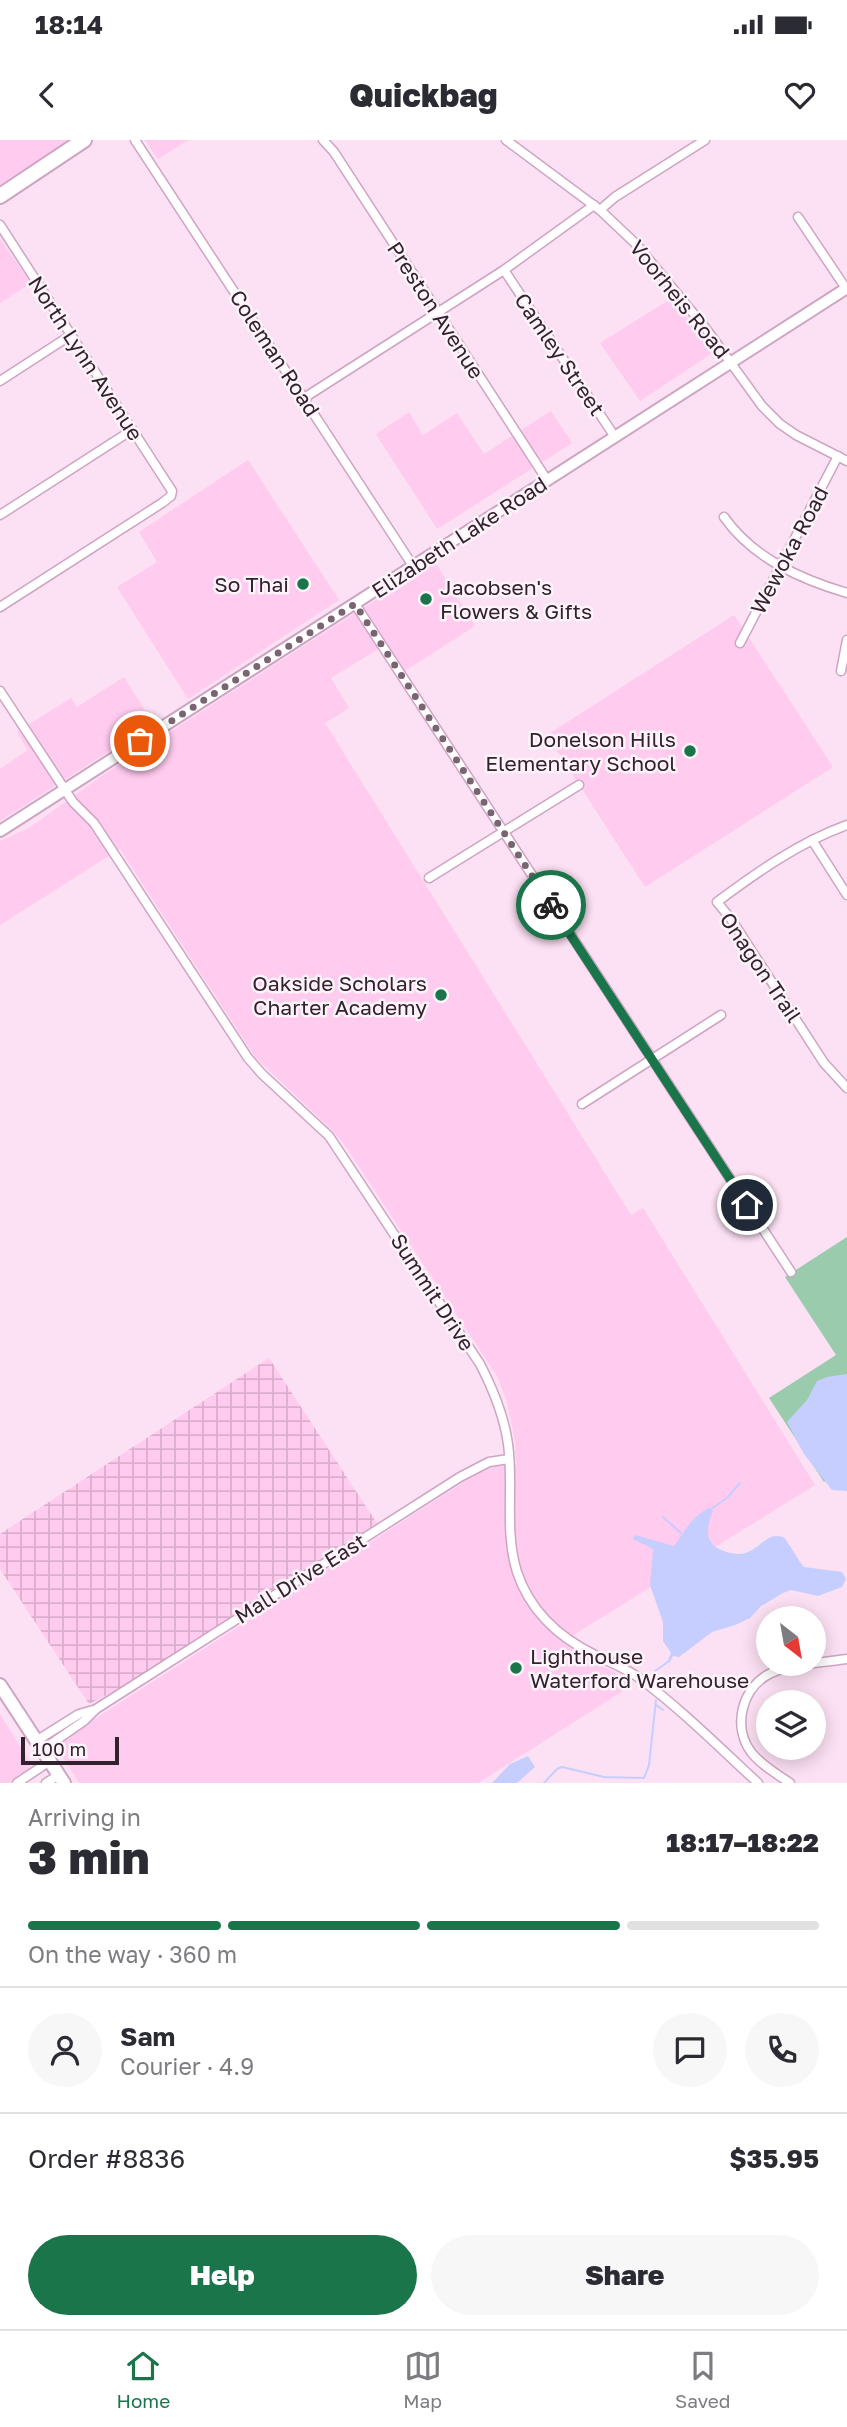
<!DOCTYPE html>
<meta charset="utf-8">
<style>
:root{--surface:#fff;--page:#f7f7f7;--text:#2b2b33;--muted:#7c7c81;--line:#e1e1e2;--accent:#1a754a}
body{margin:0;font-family:"Golos Text",sans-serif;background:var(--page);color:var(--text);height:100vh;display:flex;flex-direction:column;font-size:26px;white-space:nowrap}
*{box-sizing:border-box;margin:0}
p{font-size:23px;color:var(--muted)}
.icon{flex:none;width:38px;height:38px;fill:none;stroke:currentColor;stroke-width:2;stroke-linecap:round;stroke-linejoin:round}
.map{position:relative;height:1643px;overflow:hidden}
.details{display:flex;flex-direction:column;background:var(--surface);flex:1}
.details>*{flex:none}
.needle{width:46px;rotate:149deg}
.controls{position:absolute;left:756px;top:1466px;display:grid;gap:14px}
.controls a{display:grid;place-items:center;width:70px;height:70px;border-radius:50%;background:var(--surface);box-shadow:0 4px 18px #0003;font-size:35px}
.scale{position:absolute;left:21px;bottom:18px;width:98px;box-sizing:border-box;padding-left:7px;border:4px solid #32222d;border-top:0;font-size:19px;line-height:24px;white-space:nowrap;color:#32222d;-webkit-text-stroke:5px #fdf3fa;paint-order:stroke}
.pin{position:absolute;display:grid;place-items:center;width:60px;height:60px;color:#fff;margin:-30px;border:4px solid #fff;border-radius:50%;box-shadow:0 2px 7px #0007}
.courier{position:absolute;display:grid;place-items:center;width:70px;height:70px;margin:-35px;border:5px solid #1a754a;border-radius:50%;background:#fff;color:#222;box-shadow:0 2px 9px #0007}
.overview em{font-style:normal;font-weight:800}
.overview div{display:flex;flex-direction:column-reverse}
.overview{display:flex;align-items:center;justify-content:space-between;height:119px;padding:0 28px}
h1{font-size:46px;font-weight:800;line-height:52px}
.bar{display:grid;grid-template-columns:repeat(4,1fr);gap:10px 7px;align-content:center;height:84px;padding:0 28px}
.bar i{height:9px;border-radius:5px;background:var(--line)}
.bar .selected{background:var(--accent)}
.bar p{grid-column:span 4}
.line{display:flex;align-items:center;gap:18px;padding:0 28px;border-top:2px solid var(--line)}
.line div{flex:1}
.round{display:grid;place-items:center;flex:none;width:74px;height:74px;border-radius:37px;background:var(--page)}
.cta{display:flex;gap:14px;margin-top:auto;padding:14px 28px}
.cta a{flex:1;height:80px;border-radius:42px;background:var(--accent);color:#fff;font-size:28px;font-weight:800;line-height:80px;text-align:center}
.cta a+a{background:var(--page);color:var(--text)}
.status{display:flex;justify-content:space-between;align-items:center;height:49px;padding:0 35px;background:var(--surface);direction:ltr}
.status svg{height:19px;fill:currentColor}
header{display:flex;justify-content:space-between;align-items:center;height:91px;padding:0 28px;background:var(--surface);font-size:32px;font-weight:800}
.tab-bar{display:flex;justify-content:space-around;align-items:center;height:98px;border-top:2px solid var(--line);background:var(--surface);font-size:19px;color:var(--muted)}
.tab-bar a{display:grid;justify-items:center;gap:4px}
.tab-bar .selected{color:var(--accent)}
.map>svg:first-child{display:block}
.built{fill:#ffcbef}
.industrial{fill:url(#industrial-grid)}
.green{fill:#9acbad}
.water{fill:#c6ceff}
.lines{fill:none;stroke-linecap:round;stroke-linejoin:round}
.stream{stroke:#c6ceff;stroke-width:2}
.street-casing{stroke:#cfa4c2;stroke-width:11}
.secondary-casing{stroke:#cfa4c2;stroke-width:14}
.primary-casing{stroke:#cfa4c2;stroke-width:16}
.highway-casing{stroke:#cfa4c2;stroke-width:18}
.street{stroke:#fff;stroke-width:8}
.secondary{stroke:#fff;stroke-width:10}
.primary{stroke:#fff;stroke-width:12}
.highway{stroke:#fff;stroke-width:14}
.done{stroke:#796472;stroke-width:7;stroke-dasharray:0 12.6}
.route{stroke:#1a754a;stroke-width:9}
.poi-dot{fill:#1a754a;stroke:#fdf3fa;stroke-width:2.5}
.labels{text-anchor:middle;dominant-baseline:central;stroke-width:5;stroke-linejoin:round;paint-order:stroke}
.street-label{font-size:21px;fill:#32222d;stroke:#fdf3fa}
.poi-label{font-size:21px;fill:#32222d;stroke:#fdf3fa;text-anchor:end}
</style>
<div class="status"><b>18:14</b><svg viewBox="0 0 49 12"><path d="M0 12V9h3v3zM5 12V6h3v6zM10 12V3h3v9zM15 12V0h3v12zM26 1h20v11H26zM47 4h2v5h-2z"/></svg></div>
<header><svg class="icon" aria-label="back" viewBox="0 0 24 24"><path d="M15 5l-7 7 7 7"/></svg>Quickbag<svg class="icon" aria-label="heart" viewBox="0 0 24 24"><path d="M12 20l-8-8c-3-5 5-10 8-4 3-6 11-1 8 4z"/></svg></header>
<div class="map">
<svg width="847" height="1643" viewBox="0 0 847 1643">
<defs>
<pattern id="industrial-grid" width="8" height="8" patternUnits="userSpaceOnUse" patternTransform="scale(1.75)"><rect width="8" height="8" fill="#ffcbef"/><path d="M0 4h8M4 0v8" fill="none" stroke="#dbaecd"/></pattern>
</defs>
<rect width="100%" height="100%" fill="#fce0f3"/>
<!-- built -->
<g class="built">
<path d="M0,0H69L0,45Z"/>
<path d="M145,0H188L158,19Z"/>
<path d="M0,99L31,143L0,163Z"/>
<path d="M672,158L714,212L640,261L600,203Z"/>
<path d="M551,271L572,303L437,389L376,294L409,272L423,295L457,273L484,314Z"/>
<path d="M248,320L339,460L188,559L117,447L157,422L139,392Z"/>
<path d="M435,422L475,486L403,532L385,505L331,538L349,568L325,583L631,1075L643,1068L815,1345L562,1502L579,1514L632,1541L623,1551L478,1643H79L59,1611V1604L62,1600L481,1331L497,1326L516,1324L515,1301L507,1262L497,1236L348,1010L334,992L255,917L120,709L0,785V701L29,688L103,635Z"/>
<path d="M734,475L833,627L645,747L547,595Z"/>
<path d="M124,537L153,583L0,681V629L28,610L17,592L71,558L77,567Z"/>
<path d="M0,1574L31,1624L28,1631L9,1643H0Z"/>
</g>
<!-- industrial -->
<path class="industrial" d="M269,1218L378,1385L126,1545L89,1564L0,1429V1394Z"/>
<!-- green -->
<path class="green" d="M847,1097V1327L824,1342L769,1258L836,1215L785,1137Z"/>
<!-- water -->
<g class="water">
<path d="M847,1234V1351L832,1350L804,1314L787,1282L807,1260L817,1241L827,1237Z"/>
<path d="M709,1368L713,1371C710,1377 708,1385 708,1392C708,1400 712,1405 719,1409C758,1427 760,1389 783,1397C786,1398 798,1420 804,1427L842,1432L846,1439L842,1447L818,1456L791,1450L783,1453L761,1466L750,1478L735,1485L712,1492L679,1517L673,1516L670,1522L668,1520L671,1513L663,1501V1482L650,1445L653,1409L633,1399L635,1395L674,1406C685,1392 690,1377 709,1368Z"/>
<path d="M528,1616L535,1627L517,1643H492L510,1624Z"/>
</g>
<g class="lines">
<!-- stream -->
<g class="stream">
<path d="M711,1369L727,1358L740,1343"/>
<path d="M663,1377L681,1393"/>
<path d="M654,1540L655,1531L669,1521"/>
<path d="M656,1565L663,1570"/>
<path d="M544,1643L557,1629L562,1627L604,1637L644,1638L649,1625L656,1560"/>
</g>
<defs>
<g id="street">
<path d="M135,0L413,426"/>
<path d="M323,0L334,12L547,340"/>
<path d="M506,0L600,70L637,105L707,190L762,266L780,284L796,295L847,321"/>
<path d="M600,70L615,57L705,0"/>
<path d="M798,77L847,150"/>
<path d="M0,85L172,351L171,356L162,363L0,467"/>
<path d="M504,130L615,297"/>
<path d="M0,241L71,195"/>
<path d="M304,258L504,130L594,65"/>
<path d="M0,375L132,290"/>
<path d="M724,377C753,418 800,439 847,453"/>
<path d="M355,464L791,1132"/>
<path d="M740,503L838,316"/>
<path d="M841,531L847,500"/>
<path d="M0,551L73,662L94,683L248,918L262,934L329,996L480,1224C493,1249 504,1275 508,1304C514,1346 504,1391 517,1432C530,1471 558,1497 595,1515C611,1523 628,1529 642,1540C683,1571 720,1608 758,1643"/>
<path d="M847,685C800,702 757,732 717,762L731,779L824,923L847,948"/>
<path d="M812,700L847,755"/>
<path d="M429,738L579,645"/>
<path d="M582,964L721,875"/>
<path d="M36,1601L79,1574L93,1570"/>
<path d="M42,1610L84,1581L96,1569L460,1337L489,1322L509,1319"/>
<path d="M17,1643L50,1621"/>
<path d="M46,1643L59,1635"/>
<path d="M790,1643C777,1634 761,1625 751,1612C732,1586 742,1547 771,1533C793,1523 823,1523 847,1519"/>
</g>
<path id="secondary" d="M0,691L847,148"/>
<path id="primary" d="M0,1545L64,1643"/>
<path id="highway" d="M0,56L84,0"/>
</defs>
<!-- street casing -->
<use href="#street" class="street-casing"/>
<!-- secondary casing -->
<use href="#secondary" class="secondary-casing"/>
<!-- primary casing -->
<use href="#primary" class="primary-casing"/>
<!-- highway casing -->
<use href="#highway" class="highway-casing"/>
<!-- street -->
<use href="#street" class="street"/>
<!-- secondary -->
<use href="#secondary" class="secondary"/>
<!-- primary -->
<use href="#primary" class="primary"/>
<!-- highway -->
<use href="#highway" class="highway"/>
</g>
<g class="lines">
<!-- done -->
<path class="done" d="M140,601L355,464L551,765"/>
<!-- route -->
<path class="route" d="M551,765L747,1065"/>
</g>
<!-- markers -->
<g class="poi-dot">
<circle cx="303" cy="444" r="7"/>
<circle cx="426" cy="459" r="7"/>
<circle cx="690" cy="611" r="7"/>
<circle cx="441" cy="855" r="7"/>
<circle cx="516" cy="1528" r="7"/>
</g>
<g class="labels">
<!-- street labels -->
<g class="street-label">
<text transform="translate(680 159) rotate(51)">Voorheis Road</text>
<text transform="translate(436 170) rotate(57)">Preston Avenue</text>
<text transform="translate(275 213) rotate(57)">Coleman Road</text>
<text transform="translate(560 214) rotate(56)">Camley Street</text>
<text transform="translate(86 218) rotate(57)">North Lynn Avenue</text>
<text transform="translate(459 397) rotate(-33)">Elizabeth Lake Road</text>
<text transform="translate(789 410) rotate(-62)">Wewoka Road</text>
<text transform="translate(761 827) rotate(56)">Onagon Trail</text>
<text transform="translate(433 1152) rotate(57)">Summit Drive</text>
<text transform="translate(300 1438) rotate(-32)">Mall Drive East</text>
</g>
<!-- poi labels -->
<g class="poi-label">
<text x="289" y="444">So Thai</text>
<text x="440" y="447" text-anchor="start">Jacobsen's<tspan x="440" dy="24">Flowers &amp; Gifts</tspan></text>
<text x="676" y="599">Donelson Hills<tspan x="676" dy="24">Elementary School</tspan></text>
<text x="427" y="843">Oakside Scholars<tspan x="427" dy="24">Charter Academy</tspan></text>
<text x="530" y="1516" text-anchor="start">Lighthouse<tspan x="530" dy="24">Waterford Warehouse</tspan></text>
</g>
</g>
</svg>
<div class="controls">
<a><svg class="needle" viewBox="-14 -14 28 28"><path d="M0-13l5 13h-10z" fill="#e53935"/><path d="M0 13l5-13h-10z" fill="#7c7c81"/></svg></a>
<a><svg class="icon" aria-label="layers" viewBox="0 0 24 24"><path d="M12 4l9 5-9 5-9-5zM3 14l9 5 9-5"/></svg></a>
</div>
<div class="scale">100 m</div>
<div class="pin" style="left:140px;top:601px;background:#ea580c"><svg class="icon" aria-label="bag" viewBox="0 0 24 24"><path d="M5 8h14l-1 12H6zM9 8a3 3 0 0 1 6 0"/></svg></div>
<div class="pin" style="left:747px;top:1065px;background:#1f2937"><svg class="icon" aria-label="home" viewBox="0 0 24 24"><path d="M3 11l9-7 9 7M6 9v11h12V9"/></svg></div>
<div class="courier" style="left:551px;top:765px"><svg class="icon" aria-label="bike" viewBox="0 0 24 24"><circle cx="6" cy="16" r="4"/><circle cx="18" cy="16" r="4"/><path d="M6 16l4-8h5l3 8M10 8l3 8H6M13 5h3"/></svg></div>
</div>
<section class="details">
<div class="overview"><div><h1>3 min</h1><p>Arriving in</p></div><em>18:17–18:22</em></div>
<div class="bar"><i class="selected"></i><i class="selected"></i><i class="selected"></i><i></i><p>On the way · 360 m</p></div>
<div class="line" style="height:126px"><a class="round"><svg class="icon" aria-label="person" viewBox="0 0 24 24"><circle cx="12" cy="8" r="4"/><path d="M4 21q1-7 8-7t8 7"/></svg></a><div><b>Sam</b><p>Courier · 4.9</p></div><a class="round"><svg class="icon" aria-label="chat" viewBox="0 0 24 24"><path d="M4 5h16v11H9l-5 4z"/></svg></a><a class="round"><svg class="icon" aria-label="phone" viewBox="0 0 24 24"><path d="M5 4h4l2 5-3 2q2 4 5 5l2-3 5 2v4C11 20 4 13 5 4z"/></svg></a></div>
<div class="line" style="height:91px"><div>Order #8836</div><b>$35.95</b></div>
<div class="cta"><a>Help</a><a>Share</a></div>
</section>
<nav class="tab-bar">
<a class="selected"><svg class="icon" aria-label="home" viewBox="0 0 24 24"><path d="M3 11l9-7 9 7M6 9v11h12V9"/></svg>Home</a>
<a><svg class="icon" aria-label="map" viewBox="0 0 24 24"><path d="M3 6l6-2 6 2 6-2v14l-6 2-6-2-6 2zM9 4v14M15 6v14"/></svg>Map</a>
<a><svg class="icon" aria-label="saved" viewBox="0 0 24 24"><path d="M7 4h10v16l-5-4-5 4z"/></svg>Saved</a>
</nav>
